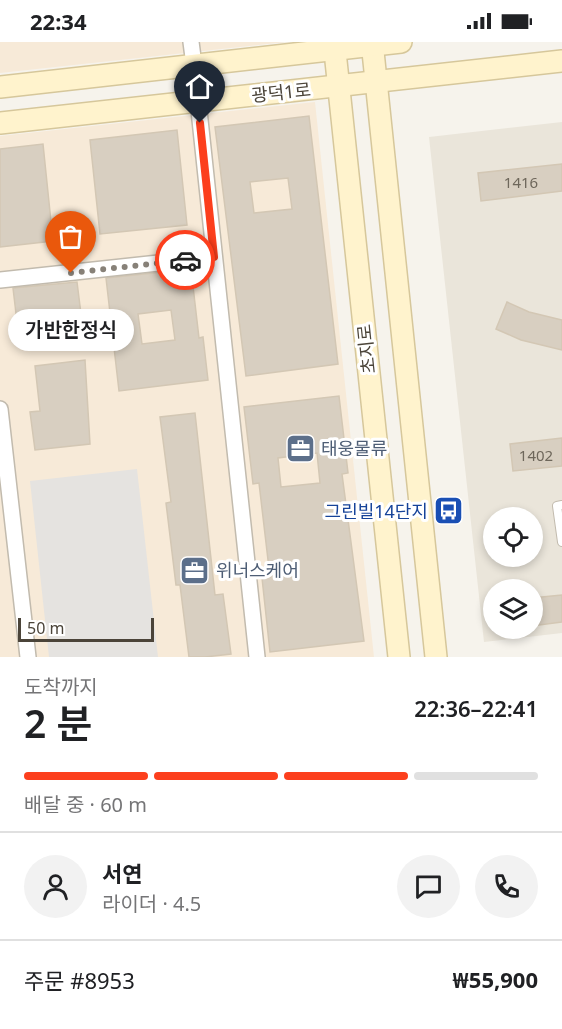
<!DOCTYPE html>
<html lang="ko">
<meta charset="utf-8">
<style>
:root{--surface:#fff;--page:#f2f2f2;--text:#202124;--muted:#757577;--line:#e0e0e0;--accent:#fc3f1d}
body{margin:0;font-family:"Noto Sans","Noto Sans KR",sans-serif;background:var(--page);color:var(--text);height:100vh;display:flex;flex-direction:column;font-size:22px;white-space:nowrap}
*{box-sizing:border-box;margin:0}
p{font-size:20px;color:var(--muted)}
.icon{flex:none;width:33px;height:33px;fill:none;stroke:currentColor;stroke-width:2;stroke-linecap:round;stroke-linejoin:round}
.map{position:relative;height:615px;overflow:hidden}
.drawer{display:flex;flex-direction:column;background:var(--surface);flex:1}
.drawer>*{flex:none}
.fabs{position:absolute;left:483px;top:465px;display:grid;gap:12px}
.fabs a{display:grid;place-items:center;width:60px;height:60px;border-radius:50%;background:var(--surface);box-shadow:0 3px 9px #0003;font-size:30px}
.scale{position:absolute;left:18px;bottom:15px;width:136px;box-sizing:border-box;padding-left:6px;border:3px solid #4b4439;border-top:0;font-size:16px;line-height:21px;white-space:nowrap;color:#4b4439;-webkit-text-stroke:4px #fff;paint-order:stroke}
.pin{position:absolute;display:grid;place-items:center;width:51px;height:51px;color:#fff;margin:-62px -26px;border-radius:50% 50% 50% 0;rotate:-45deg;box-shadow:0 0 6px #0007}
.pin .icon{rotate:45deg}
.courier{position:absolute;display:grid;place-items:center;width:60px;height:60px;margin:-30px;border:4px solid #fc3f1d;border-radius:50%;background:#fff;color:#222;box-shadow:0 2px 8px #0007}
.bubble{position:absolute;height:42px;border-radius:21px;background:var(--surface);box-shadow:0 3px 9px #0003;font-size:20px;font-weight:600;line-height:42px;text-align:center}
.overview em{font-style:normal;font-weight:600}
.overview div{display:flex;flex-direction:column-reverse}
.overview{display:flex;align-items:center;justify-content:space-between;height:102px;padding:0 24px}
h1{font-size:39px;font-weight:600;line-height:45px}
.bar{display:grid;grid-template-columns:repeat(4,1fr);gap:9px 6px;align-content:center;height:72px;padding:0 24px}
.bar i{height:8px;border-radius:4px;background:var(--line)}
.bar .selected{background:var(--accent)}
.bar p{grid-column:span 4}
.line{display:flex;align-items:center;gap:15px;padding:0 24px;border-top:2px solid var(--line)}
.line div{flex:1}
.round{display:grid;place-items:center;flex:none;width:63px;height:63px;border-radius:32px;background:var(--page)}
.status{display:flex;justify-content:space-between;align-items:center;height:42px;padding:0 30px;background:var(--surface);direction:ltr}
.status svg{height:16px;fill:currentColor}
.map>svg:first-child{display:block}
.residential{fill:#eae5da;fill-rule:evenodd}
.commercial{fill:#f7ead8}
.parking{fill:#e5e3e0}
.building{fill:#d8cfc1;stroke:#d3c7b4;stroke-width:1.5;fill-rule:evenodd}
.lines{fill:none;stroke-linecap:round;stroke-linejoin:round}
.lane-casing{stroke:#c2bbae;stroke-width:10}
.street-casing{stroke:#c2bbae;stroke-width:18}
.secondary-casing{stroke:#d6c79b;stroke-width:24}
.lane{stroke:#fff;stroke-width:8}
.street{stroke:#fff;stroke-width:15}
.secondary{stroke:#fff3cd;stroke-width:21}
.done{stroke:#878178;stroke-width:6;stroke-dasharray:0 10.8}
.route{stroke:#fc3f1d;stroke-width:8}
.labels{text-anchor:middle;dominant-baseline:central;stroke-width:6;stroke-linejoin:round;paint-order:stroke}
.number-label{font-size:15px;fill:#6e675b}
.street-label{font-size:18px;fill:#4b4439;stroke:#fff}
.service-label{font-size:18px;fill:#4e5e75;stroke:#fff;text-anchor:start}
.transit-label{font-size:18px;fill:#164399;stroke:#fff;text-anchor:end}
</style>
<div class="status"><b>22:34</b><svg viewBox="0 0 49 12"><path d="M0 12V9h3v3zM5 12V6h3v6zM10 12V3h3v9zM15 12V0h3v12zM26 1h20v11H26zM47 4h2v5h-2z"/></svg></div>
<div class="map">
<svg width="562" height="615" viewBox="0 0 562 615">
<rect width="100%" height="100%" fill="#f6f3ec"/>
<!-- residential -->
<path class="residential" d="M562,80V591L484,600L429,95ZM494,476H532V514H494ZM494,548H532V586H494Z"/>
<!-- commercial -->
<g class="commercial">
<path d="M0,0H286L0,31Z"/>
<path d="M315,60L374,615H0V94Z"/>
</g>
<!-- parking -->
<path class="parking" d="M137,427L158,615H49L30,439Z"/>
<!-- building -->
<g class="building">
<path d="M309,74L338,322L246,334L215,85ZM288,136L292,167L254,171L250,140Z"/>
<path d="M177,88L187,183L100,192L90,98Z"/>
<path d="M43,102L53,199L0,205V107Z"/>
<path d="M562,122V149L481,159L478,131Z"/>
<path d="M191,227L199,296L203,295L208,338L119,349L106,236ZM171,268L175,298L142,302L138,272Z"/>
<path d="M77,240L81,272L17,280L13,246Z"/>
<path d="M507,260L529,270L562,278V308L521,298L496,287Z"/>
<path d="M85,318L90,402L35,408L30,370L40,369L35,324Z"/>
<path d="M339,354L348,431L342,432L364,599L270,610L262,536L270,535L259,441L253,442L244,365ZM317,411L320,441L281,445L278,416Z"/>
<path d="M195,371L215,553L223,552L231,612L205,615H189L180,543H176L166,461L171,460L160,375Z"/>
<path d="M562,396V424L513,429L510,402Z"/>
<path d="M562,553V580L532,584V556Z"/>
</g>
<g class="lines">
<defs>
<path id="lane" d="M562,463L557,464L562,500"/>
<g id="street">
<path d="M191,0L194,23"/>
<path d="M198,59L257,615"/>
<path d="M0,238L214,215"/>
<path d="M0,367L28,615"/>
</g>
<g id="secondary">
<path d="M334,0L399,615"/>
<path d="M372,0L436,615"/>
<path d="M0,45L401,0"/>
<path d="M0,81L562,19"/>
</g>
</defs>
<!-- lane casing -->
<use href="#lane" class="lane-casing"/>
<!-- street casing -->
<use href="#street" class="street-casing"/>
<!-- secondary casing -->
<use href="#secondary" class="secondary-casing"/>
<!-- lane -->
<use href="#lane" class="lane"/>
<!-- street -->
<use href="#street" class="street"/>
<!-- secondary -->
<use href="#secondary" class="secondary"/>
</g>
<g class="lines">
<!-- done -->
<path class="done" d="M71,231L185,218"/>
<!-- route -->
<path class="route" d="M185,218L214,215L200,81"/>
</g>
<!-- icons -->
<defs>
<symbol id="office-square" viewBox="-11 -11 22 22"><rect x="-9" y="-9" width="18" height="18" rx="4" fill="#5c6f8a" stroke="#fff"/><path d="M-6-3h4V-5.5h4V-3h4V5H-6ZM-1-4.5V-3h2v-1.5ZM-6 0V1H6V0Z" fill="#fff"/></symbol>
<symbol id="bus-square" viewBox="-11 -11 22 22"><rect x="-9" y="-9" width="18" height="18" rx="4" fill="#1a4fb4" stroke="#fff"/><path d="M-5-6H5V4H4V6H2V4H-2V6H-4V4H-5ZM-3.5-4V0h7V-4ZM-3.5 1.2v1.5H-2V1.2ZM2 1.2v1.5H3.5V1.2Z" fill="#fff"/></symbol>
</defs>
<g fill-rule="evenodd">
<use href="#office-square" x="284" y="390" width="33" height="33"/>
<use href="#bus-square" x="432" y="452" width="33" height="33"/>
<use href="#office-square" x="178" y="512" width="33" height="33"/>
</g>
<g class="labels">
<!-- number labels -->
<g class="number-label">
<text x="521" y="140">1416</text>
<text x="536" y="413">1402</text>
</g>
<!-- street labels -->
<g class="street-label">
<text transform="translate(281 50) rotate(-6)">광덕1로</text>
<text transform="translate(366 307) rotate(-96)">초지로</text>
</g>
<!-- service labels -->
<g class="service-label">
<text x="321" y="406">태웅물류</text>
<text x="216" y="528">위너스케어</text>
</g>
<!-- transit labels -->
<g class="transit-label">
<text x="428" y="469">그린빌14단지</text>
</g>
</g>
</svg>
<div class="fabs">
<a><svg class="icon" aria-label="locate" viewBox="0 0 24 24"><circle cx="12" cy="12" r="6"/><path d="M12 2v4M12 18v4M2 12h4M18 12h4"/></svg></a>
<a><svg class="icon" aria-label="layers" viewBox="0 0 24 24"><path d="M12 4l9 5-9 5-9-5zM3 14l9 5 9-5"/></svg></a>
</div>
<div class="scale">50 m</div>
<div class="pin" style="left:71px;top:231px;background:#ea580c"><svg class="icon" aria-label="bag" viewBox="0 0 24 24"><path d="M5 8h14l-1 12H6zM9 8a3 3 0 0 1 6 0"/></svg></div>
<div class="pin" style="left:200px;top:81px;background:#1f2937"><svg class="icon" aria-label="home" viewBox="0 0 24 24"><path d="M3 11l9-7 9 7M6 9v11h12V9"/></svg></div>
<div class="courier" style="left:185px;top:218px"><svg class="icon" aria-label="car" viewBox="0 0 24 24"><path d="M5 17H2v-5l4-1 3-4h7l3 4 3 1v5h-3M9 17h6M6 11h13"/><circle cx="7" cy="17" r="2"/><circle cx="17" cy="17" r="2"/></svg></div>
<div class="bubble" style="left:8px;top:267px;width:126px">가반한정식</div>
</div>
<section class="drawer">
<div class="overview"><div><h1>2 분</h1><p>도착까지</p></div><em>22:36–22:41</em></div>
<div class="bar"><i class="selected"></i><i class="selected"></i><i class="selected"></i><i></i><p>배달 중 · 60 m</p></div>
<div class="line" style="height:108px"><a class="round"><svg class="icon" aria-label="person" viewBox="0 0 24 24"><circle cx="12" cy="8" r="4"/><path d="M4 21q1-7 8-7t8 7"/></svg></a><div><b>서연</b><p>라이더 · 4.5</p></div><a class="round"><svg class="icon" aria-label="chat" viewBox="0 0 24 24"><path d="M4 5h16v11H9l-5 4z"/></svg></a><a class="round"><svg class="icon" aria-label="phone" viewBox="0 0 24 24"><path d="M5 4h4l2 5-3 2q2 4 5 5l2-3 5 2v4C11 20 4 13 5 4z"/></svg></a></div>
<div class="line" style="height:78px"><div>주문 #8953</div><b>₩55,900</b></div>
</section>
